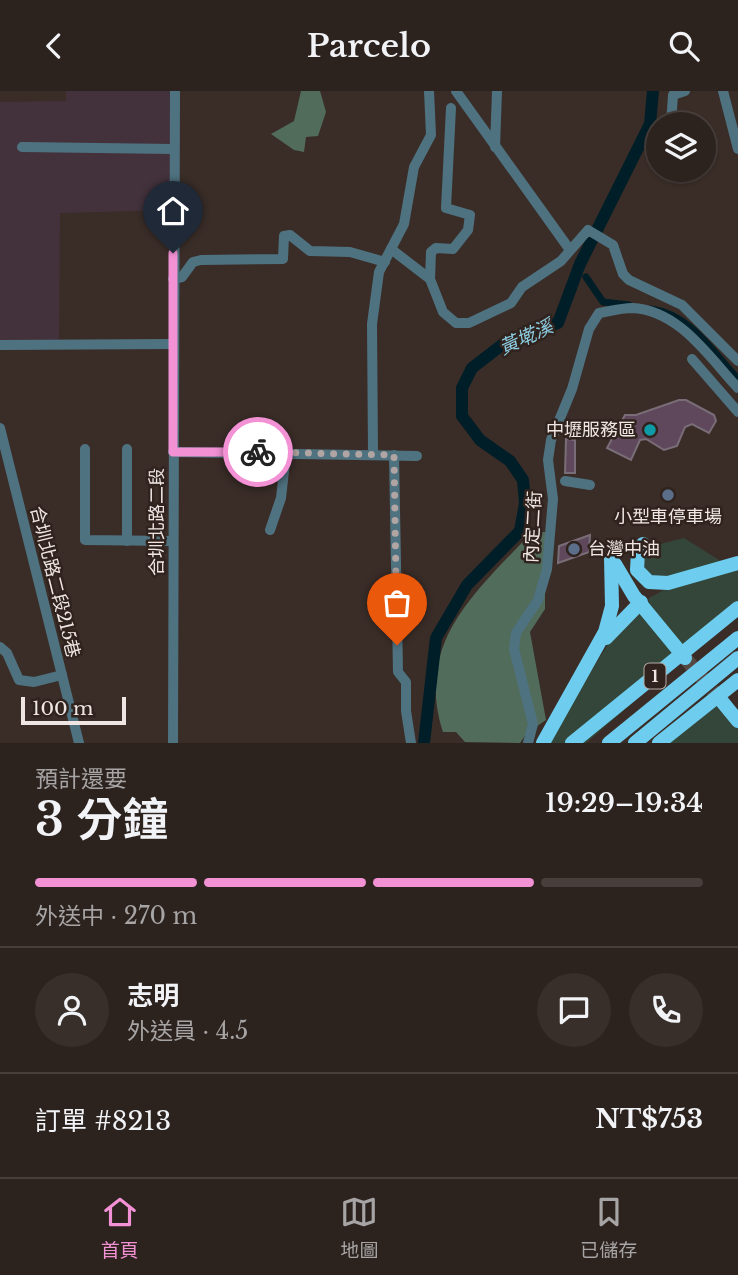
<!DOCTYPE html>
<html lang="zh-TW">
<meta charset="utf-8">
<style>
:root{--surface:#2c221e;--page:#382f2b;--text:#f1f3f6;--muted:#a6a4a4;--line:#483f3c;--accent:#f391d5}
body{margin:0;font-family:"Libre Baskerville","Noto Sans TC",serif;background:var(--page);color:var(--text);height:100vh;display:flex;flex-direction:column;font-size:26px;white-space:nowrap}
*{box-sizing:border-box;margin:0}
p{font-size:23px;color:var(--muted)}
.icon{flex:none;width:38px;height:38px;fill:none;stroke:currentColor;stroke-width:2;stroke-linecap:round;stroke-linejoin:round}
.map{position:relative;height:652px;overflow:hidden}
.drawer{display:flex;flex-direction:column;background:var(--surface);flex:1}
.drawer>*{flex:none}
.buttons{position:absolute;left:646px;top:21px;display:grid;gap:14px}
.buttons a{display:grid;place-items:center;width:70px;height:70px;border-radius:50%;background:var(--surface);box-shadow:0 2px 5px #0004,0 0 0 2px var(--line);font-size:35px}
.scale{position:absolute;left:21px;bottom:18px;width:105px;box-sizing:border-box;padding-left:7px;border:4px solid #efe6e3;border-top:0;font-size:19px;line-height:24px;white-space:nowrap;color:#efe6e3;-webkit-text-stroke:5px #30231e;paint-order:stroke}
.pin{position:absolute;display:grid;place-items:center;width:60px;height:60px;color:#fff;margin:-72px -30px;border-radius:50% 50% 50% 0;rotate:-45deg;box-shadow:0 0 7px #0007}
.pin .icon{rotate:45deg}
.courier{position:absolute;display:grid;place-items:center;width:70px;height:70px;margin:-35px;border:5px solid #f391d5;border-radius:50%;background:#fff;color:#222;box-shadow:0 2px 9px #0007}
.overview em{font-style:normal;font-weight:600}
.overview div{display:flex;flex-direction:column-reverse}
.overview{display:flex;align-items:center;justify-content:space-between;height:119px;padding:0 35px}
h1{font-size:46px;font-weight:600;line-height:52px}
.bar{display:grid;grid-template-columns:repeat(4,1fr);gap:10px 7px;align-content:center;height:84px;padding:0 35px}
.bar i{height:9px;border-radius:5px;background:var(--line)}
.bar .active{background:var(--accent)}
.bar p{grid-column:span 4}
.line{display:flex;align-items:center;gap:18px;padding:0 35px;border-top:2px solid var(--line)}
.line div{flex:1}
.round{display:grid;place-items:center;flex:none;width:74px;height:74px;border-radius:37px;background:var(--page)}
header{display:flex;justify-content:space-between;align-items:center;height:91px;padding:0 35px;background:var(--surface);font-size:32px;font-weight:600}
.menu{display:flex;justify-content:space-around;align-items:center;height:98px;border-top:2px solid var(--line);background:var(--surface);font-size:19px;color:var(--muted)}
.menu a{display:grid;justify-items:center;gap:4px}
.menu .active{color:var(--accent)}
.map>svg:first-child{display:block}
.industrial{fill:#43323c}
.green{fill:#334639}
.forest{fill:#526c5b}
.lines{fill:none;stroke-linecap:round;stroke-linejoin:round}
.canal{stroke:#001e27;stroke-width:7}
.river{stroke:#001e27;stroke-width:12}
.building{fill:#5f485b;stroke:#796d77;stroke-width:2}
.highway-tunnel{stroke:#554944;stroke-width:14;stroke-dasharray:14 7;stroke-linecap:butt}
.minor{stroke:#4f7280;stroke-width:10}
.highway{stroke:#6ecdee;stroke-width:14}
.done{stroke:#b0a5a2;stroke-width:7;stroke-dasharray:0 12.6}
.route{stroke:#f391d5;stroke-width:9}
.culture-dot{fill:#0f9aa8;stroke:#30231e;stroke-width:2.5}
.service-dot{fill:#5c6f8a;stroke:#30231e;stroke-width:2.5}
.labels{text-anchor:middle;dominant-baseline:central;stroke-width:5;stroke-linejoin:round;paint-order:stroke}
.shield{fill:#30231e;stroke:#b6aca8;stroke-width:2}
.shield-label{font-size:16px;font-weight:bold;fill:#efe6e3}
.poi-label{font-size:18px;fill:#efe6e3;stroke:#30231e;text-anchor:end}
.street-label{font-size:18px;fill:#efe6e3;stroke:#30231e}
.water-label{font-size:19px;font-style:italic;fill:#8dcde2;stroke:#30231e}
</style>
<header><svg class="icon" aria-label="back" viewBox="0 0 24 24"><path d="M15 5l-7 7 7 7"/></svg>Parcelo<svg class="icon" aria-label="search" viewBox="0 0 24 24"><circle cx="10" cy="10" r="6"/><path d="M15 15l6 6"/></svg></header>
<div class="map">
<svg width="738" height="652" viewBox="0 0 738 652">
<rect width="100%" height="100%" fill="#3a2d28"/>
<!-- industrial -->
<path class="industrial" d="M66,0H170L172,119L60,122L59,253L0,252V11L66,10Z"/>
<!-- green -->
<g class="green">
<path d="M684,447L722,471C696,478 667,494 642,480L645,457Z"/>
<path d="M738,475V525L689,564L648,511L649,507L675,493Z"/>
<path d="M641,520L681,570L586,652H547L618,537Z"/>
<path d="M716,611L738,635V652H666Z"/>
</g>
<!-- forest -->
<g class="forest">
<path d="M301,0H320L326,21L318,45L306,46L304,61L294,59L271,43L294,30Z"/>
<path d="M532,441H545V518L530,541L546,629L527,642L520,652L465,651L456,641H443C414,551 476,501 532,441Z"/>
</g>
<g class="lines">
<!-- canal -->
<g class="canal">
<path d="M586,186L603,211L629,214"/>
<path d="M651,218C690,223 713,261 738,288"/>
</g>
<!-- river -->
<path class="river" d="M424,652L436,547L467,494L520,440L525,412L523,389L510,370L480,349L462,325V297L472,277L507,250L558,232L580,173L650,33L653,0"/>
</g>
<!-- building -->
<g class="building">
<path d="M679,309H686L714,324L716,330L709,342L692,333L685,336L677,355L664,359L646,348L640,349L631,369L607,357L625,324H636Z"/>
<path d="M566,348L575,349V382H565Z"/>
<path d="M590,444L589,461L558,472L559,455Z"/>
</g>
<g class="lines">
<!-- highway-tunnel -->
<path class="highway-tunnel" d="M685,567L720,608"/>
<!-- minor -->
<g class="minor">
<path d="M456,0L570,159"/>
<path d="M723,0L738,58"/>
<path d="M671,33L673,4L685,0"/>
<path d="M22,56L173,58"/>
<path d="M495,56L497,0"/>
<path d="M391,158L430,188L443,221L456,232H469L511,212L522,196L561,170L588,139L613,154L623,183L629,189L682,214L738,270"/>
<path d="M173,188L182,186L193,171L201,169L283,168L284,145L290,144L310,160L350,161L385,171"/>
<path d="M430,188L431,161L436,157L453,158L468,139L470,124L446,117L451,17"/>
<path d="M0,254L172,253"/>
<path d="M692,268L738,321"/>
<path d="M0,337L79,652"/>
<path d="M85,358V449L173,450"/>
<path d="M173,361L417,365"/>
<path d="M373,362L372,233L379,181L404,133L414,76L431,44L429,0"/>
<path d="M394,364L398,581L406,591V620L411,652"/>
<path d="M565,390L590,394"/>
<path d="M270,439L281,407L286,362"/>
<path d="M127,450V358"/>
<path d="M0,556L7,562L19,589L34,591L62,584"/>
<path d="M173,652L175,0"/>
<path d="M528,652L533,633L514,558L516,542L538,509L547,478L553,408L548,369L551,349L572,298L589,238L599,222C610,220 622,217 632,217C679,219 709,266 738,297"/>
</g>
<!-- highway -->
<g class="highway">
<path d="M643,453L638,461L637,479L649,491L668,492L738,472"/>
<path d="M615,473L634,505L685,567"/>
<path d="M606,547L641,511"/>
<path d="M720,608L738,630"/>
<path d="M543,652L605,541L612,515L611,466"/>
<path d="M572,652L738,517"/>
<path d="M609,652L738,547"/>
<path d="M635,652L738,567"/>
<path d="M659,652L738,589"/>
</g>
</g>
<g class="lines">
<!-- done -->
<path class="done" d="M258,361L394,364L397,554"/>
<!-- route -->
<path class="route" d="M173,162V361H258"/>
</g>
<!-- markers -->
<circle class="culture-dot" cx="650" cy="339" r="7"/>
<g class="service-dot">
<circle cx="668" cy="404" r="7"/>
<circle cx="574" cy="458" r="7"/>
</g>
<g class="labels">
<!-- shield labels -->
<rect class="shield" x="644.5" y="572.5" width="21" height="25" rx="5"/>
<g class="shield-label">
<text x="655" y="585">1</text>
</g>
<!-- poi labels -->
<g class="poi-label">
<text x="636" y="339">中壢服務區</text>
<text x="668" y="426" text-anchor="middle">小型車停車場</text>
<text x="588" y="458" text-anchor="start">台灣中油</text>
</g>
<!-- street labels -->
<g class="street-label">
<text transform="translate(157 431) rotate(-90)">合圳北路二段</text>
<text transform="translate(533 436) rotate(-87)">內定二街</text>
<text transform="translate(55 491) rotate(76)">合圳北路二段215巷</text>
</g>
<!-- water labels -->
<g class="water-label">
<text transform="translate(526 246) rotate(-25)">黃墘溪</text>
</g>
</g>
</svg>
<div class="buttons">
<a><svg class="icon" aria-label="layers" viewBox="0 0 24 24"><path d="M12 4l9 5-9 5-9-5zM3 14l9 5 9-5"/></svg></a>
</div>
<div class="scale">100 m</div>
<div class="pin" style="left:397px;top:554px;background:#ea580c"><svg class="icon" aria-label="bag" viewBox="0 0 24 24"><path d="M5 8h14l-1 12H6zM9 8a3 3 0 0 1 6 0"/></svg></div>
<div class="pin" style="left:173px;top:162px;background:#1f2937"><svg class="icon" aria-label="home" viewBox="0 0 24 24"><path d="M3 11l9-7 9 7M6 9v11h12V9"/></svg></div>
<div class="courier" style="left:258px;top:361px"><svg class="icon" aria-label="bike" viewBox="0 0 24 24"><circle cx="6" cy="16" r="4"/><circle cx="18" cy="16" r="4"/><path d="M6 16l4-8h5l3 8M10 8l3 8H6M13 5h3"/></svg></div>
</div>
<section class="drawer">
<div class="overview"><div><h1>3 分鐘</h1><p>預計還要</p></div><em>19:29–19:34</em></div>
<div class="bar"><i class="active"></i><i class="active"></i><i class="active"></i><i></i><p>外送中 · 270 m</p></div>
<div class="line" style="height:126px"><a class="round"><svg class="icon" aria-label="person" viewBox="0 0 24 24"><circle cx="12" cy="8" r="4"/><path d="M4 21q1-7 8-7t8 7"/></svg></a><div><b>志明</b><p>外送員 · 4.5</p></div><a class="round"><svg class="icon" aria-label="chat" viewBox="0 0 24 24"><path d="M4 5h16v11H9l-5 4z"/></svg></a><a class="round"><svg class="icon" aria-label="phone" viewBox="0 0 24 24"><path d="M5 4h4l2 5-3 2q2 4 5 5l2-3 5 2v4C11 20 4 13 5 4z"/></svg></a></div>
<div class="line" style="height:91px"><div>訂單 #8213</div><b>NT$753</b></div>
</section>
<nav class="menu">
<a class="active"><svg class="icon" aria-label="home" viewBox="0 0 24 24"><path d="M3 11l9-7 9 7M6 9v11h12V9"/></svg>首頁</a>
<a><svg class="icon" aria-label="map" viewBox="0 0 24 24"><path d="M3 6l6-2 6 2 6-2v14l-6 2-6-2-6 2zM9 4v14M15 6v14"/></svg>地圖</a>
<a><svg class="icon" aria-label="saved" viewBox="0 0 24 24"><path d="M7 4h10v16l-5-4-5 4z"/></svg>已儲存</a>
</nav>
